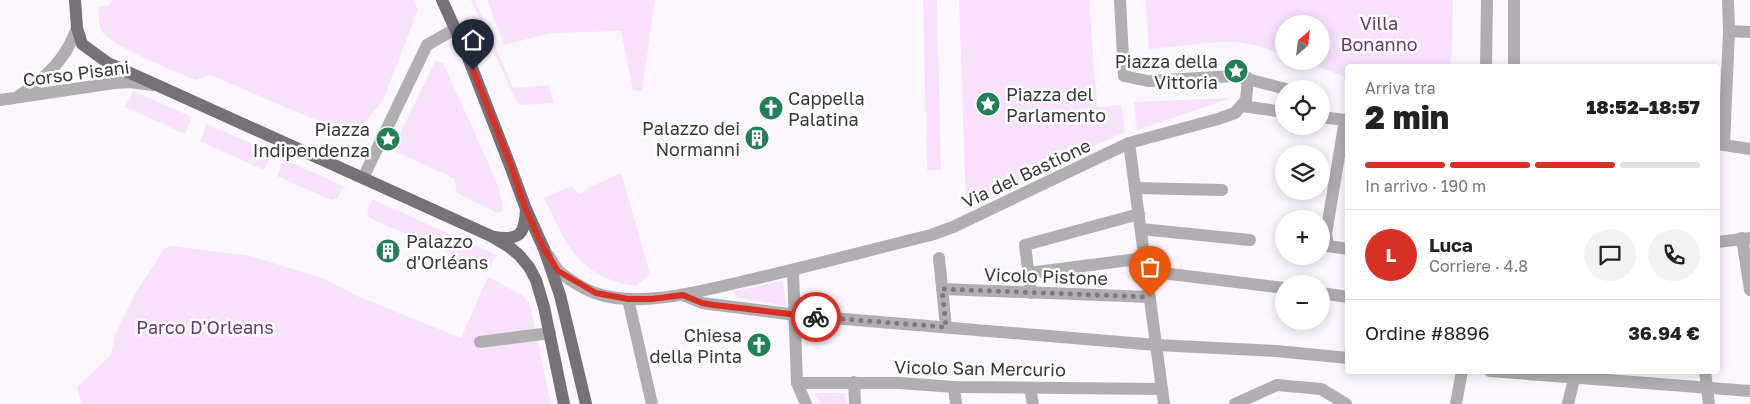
<!DOCTYPE html>
<html lang="it">
<meta charset="utf-8">
<style>
:root{--surface:#fff;--page:#f2f2f2;--text:#222;--muted:#767676;--line:#e0e0e0;--accent:#d93025}
body{margin:0;font-family:"Golos Text",sans-serif;background:var(--page);color:var(--text);height:100vh;display:flex;flex-direction:column;font-size:19px;white-space:nowrap}
*{box-sizing:border-box;margin:0}
p{font-size:16px;color:var(--muted)}
.icon{flex:none;width:28px;height:28px;fill:none;stroke:currentColor;stroke-width:2;stroke-linecap:round;stroke-linejoin:round}
.map{position:relative;flex:1;overflow:hidden}
.drawer{position:absolute;left:1345px;top:64px;width:375px;height:310px;display:flex;flex-direction:column;background:var(--surface);border-radius:5px;box-shadow:0 2px 12px #0003}
.drawer>*{flex:none}
.needle{width:32px;rotate:28deg}
.tools{position:absolute;left:1275px;top:15px;display:grid;gap:10px}
.tools a{display:grid;place-items:center;width:55px;height:55px;border-radius:50%;background:var(--surface);box-shadow:0 2px 12px #0003;font-size:25px}
.pin{position:absolute;display:grid;place-items:center;width:42px;height:42px;color:#fff;margin:-51px -21px;border-radius:50% 50% 50% 0;rotate:-45deg;box-shadow:0 0 5px #0007}
.pin .icon{rotate:45deg}
.courier{position:absolute;display:grid;place-items:center;width:50px;height:50px;margin:-25px;border:4px solid #d93025;border-radius:50%;background:#fff;color:#222;box-shadow:0 1px 6px #0007}
.overview em{font-style:normal;font-weight:800}
.overview div{display:flex;flex-direction:column-reverse}
.overview{display:flex;align-items:center;justify-content:space-between;height:85px;padding:0 20px}
h1{font-size:32px;font-weight:800;line-height:38px}
.bar{display:grid;grid-template-columns:repeat(4,1fr);gap:8px 5px;align-content:center;height:60px;padding:0 20px}
.bar i{height:6px;border-radius:4px;background:var(--line)}
.bar .on{background:var(--accent)}
.bar p{grid-column:span 4}
.line{display:flex;align-items:center;gap:12px;padding:0 20px;border-top:1px solid var(--line)}
.line div{flex:1}
.round{display:grid;place-items:center;flex:none;width:52px;height:52px;border-radius:26px;background:var(--page)}
.map>svg:first-child{display:block}
.green{fill:#f7e1fd}
.lines{fill:none;stroke-linecap:round;stroke-linejoin:round}
.minor{stroke:#b1aeb2;stroke-width:12}
.major{stroke:#757177;stroke-width:12}
.done{stroke:#7d7a7f;stroke-width:5;stroke-dasharray:0 9}
.route{stroke:#d93025;stroke-width:6}
.labels{text-anchor:middle;dominant-baseline:central;stroke-width:5;stroke-linejoin:round;paint-order:stroke}
.park-label{font-size:18px;fill:#683477;stroke:#fff}
.poi-label{font-size:18px;fill:#39373a;stroke:#fff;text-anchor:end}
.street-label{font-size:18px;fill:#39373a;stroke:#fff}
</style>
<div class="map">
<svg width="1750" height="404" viewBox="0 0 1750 404">
<rect width="100%" height="100%" fill="#fcf6fe"/>
<!-- green -->
<g class="green">
<path d="M113,0H413L418,10L383,100L354,136L210,75L195,80C175,71 115,48 103,33C98,26 99,15 98,7L109,5Z"/>
<path d="M471,0H475L513,88L548,85L554,103L521,105L516,101Z"/>
<path d="M487,0H655L642,91L633,90L621,31L551,33L504,45Z"/>
<path d="M923,0H937L941,170H927Z"/>
<path d="M959,0H1089L1097,107L1121,105L1125,132L966,204Z"/>
<path d="M1145,0H1453L1452,53L1450,66H1348L1347,78L1305,61H1321V24H1284V55L1258,46L1238,42H1220L1149,49Z"/>
<path d="M435,61L443,63L495,178L502,201L503,210L498,213L457,193L454,178L392,150Z"/>
<path d="M133,91L192,117L185,134L125,107Z"/>
<path d="M1231,98L1137,130L1134,102Z"/>
<path d="M207,124L272,153L264,170L200,141Z"/>
<path d="M284,159L343,186L338,198L331,200L277,176Z"/>
<path d="M621,173L650,274L636,286C608,282 585,271 569,246C559,232 553,214 543,198L571,186L579,194L590,187Z"/>
<path d="M372,199L496,255L489,271L370,218L367,211Z"/>
<path d="M171,246L250,256L322,278L357,296L461,338L488,277L522,295L530,305L551,404H82L77,387L111,355L115,335L135,294L164,249Z"/>
<path d="M783,281L786,306L736,297L734,291Z"/>
<path d="M814,393H845L846,404H821Z"/>
</g>
<g class="lines">
<!-- minor -->
<g class="minor">
<path d="M1120,0L1124,76L1148,81L1235,76L1286,89"/>
<path d="M1514,0V66"/>
<path d="M1729,31L1750,32"/>
<path d="M1486,66L1487,0"/>
<path d="M19,96C46,78 66,59 77,28"/>
<path d="M0,100L114,83L129,82L153,85"/>
<path d="M1242,106L1284,112"/>
<path d="M1321,117L1345,120L1326,234L1328,246L1348,249"/>
<path d="M1129,143L1164,404"/>
<path d="M1718,144L1750,149"/>
<path d="M1724,144L1729,31L1728,0"/>
<path d="M363,178L427,45L455,29"/>
<path d="M1136,188L1222,190"/>
<path d="M1141,229L1250,240"/>
<path d="M1742,238L1750,290"/>
<path d="M1718,242L1750,238"/>
<path d="M549,256C552,261 555,268 560,272C569,280 584,289 595,293C640,309 704,290 749,280C810,266 870,250 931,235L953,227L1129,143L1218,119L1235,113L1246,100L1248,78"/>
<path d="M939,258L946,327"/>
<path d="M793,270L797,383L806,404"/>
<path d="M1146,271L1284,288"/>
<path d="M1029,273L1145,258"/>
<path d="M942,289L1150,297"/>
<path d="M1031,293L1025,245L1139,214"/>
<path d="M1321,293L1348,297"/>
<path d="M683,295L702,303L796,315L1156,345L1276,351L1348,358"/>
<path d="M628,299L652,404"/>
<path d="M480,342L550,333"/>
<path d="M1490,371L1750,391"/>
<path d="M1705,371L1709,404"/>
<path d="M854,382L855,404"/>
<path d="M797,383H900L954,387L1162,389"/>
<path d="M954,387L956,404"/>
<path d="M1030,388L1033,404"/>
<path d="M1235,404L1277,385L1321,389L1346,404"/>
<path d="M1456,404L1462,371"/>
<path d="M1568,404L1576,371"/>
</g>
<!-- major -->
<g class="major">
<path d="M75,0L77,28L82,44L108,63L491,236L508,246L519,255L529,267L536,280L544,307L564,404"/>
<path d="M442,0L467,55L509,163L526,209L544,249L560,295L586,404"/>
<path d="M494,237C520,241 525,234 526,209"/>
</g>
</g>
<g class="lines">
<!-- done -->
<path class="done" d="M816,317L946,327L942,289L1150,297"/>
<!-- route -->
<path class="route" d="M473,70L510,163L526,210L544,249L558,271L596,293L628,299H652L683,295L702,303L714,305L816,317"/>
</g>
<!-- icons -->
<defs>
<symbol id="sight-disc" viewBox="-11 -11 22 22"><circle r="9.5" fill="#227f56" stroke="#fff"/><path d="M0-6L1.8-2.2L6-1.7L2.9 1.2L3.7 5.4L0 3.3L-3.7 5.4L-2.9 1.2L-6-1.7L-1.8-2.2Z" fill="#fff"/></symbol>
<symbol id="church-disc" viewBox="-11 -11 22 22"><circle r="9.5" fill="#227f56" stroke="#fff"/><path d="M-1.2-6h2.4v3.5h3.3v2.4h-3.3V6h-2.4V-.1h-3.3v-2.4h3.3Z" fill="#fff"/></symbol>
<symbol id="building-disc" viewBox="-11 -11 22 22"><circle r="9.5" fill="#227f56" stroke="#fff"/><path d="M-4-6H4V6H1V3H-1V6H-4ZM-2.5-4.3h1.7v1.8h-1.7ZM.8-4.3h1.7v1.8H.8ZM-2.5-1h1.7V.8h-1.7ZM.8-1h1.7V.8H.8Z" fill="#fff"/></symbol>
</defs>
<g fill-rule="evenodd">
<use href="#sight-disc" x="1222" y="57" width="28" height="28"/>
<use href="#sight-disc" x="974" y="90" width="28" height="28"/>
<use href="#church-disc" x="757" y="94" width="28" height="28"/>
<use href="#building-disc" x="743" y="124" width="28" height="28"/>
<use href="#sight-disc" x="374" y="125" width="28" height="28"/>
<use href="#building-disc" x="374" y="237" width="28" height="28"/>
<use href="#church-disc" x="745" y="331" width="28" height="28"/>
</g>
<g class="labels">
<!-- park labels -->
<g class="park-label">
<text x="1379" y="23">Villa<tspan x="1379" dy="21">Bonanno</tspan></text>
<text x="205" y="327">Parco D'Orleans</text>
</g>
<!-- poi labels -->
<g class="poi-label">
<text x="1218" y="61">Piazza della<tspan x="1218" dy="21">Vittoria</tspan></text>
<text x="1006" y="94" text-anchor="start">Piazza del<tspan x="1006" dy="21">Parlamento</tspan></text>
<text x="788" y="98" text-anchor="start">Cappella<tspan x="788" dy="21">Palatina</tspan></text>
<text x="740" y="128">Palazzo dei<tspan x="740" dy="21">Normanni</tspan></text>
<text x="370" y="129">Piazza<tspan x="370" dy="21">Indipendenza</tspan></text>
<text x="406" y="241" text-anchor="start">Palazzo<tspan x="406" dy="21">d'Orléans</tspan></text>
<text x="742" y="335">Chiesa<tspan x="742" dy="21">della Pinta</tspan></text>
</g>
<!-- street labels -->
<g class="street-label">
<text transform="translate(76 73) rotate(-7)">Corso Pisani</text>
<text transform="translate(1026 173) rotate(-25)">Via del Bastione</text>
<text transform="translate(1046 276) rotate(2)">Vicolo Pistone</text>
<text transform="translate(980 368) rotate(1)">Vicolo San Mercurio</text>
</g>
</g>
</svg>
<div class="tools">
<a><svg class="needle" viewBox="-14 -14 28 28"><path d="M0-13l5 13h-10z" fill="#e53935"/><path d="M0 13l5-13h-10z" fill="#767676"/></svg></a>
<a><svg class="icon" aria-label="locate" viewBox="0 0 24 24"><circle cx="12" cy="12" r="6"/><path d="M12 2v4M12 18v4M2 12h4M18 12h4"/></svg></a>
<a><svg class="icon" aria-label="layers" viewBox="0 0 24 24"><path d="M12 4l9 5-9 5-9-5zM3 14l9 5 9-5"/></svg></a>
<a>+</a>
<a>−</a>
</div>
<div class="pin" style="left:1150px;top:297px;background:#ea580c"><svg class="icon" aria-label="bag" viewBox="0 0 24 24"><path d="M5 8h14l-1 12H6zM9 8a3 3 0 0 1 6 0"/></svg></div>
<div class="pin" style="left:473px;top:70px;background:#1f2937"><svg class="icon" aria-label="home" viewBox="0 0 24 24"><path d="M3 11l9-7 9 7M6 9v11h12V9"/></svg></div>
<div class="courier" style="left:816px;top:317px"><svg class="icon" aria-label="bike" viewBox="0 0 24 24"><circle cx="6" cy="16" r="4"/><circle cx="18" cy="16" r="4"/><path d="M6 16l4-8h5l3 8M10 8l3 8H6M13 5h3"/></svg></div>
<section class="drawer">
<div class="overview"><div><h1>2 min</h1><p>Arriva tra</p></div><em>18:52–18:57</em></div>
<div class="bar"><i class="on"></i><i class="on"></i><i class="on"></i><i></i><p>In arrivo · 190 m</p></div>
<div class="line" style="height:90px"><b class="round" style="background:var(--accent);color:#fff">L</b><div><b>Luca</b><p>Corriere · 4.8</p></div><a class="round"><svg class="icon" aria-label="chat" viewBox="0 0 24 24"><path d="M4 5h16v11H9l-5 4z"/></svg></a><a class="round"><svg class="icon" aria-label="phone" viewBox="0 0 24 24"><path d="M5 4h4l2 5-3 2q2 4 5 5l2-3 5 2v4C11 20 4 13 5 4z"/></svg></a></div>
<div class="line" style="height:65px"><div>Ordine #8896</div><b>36.94 €</b></div>
</section>
</div>
